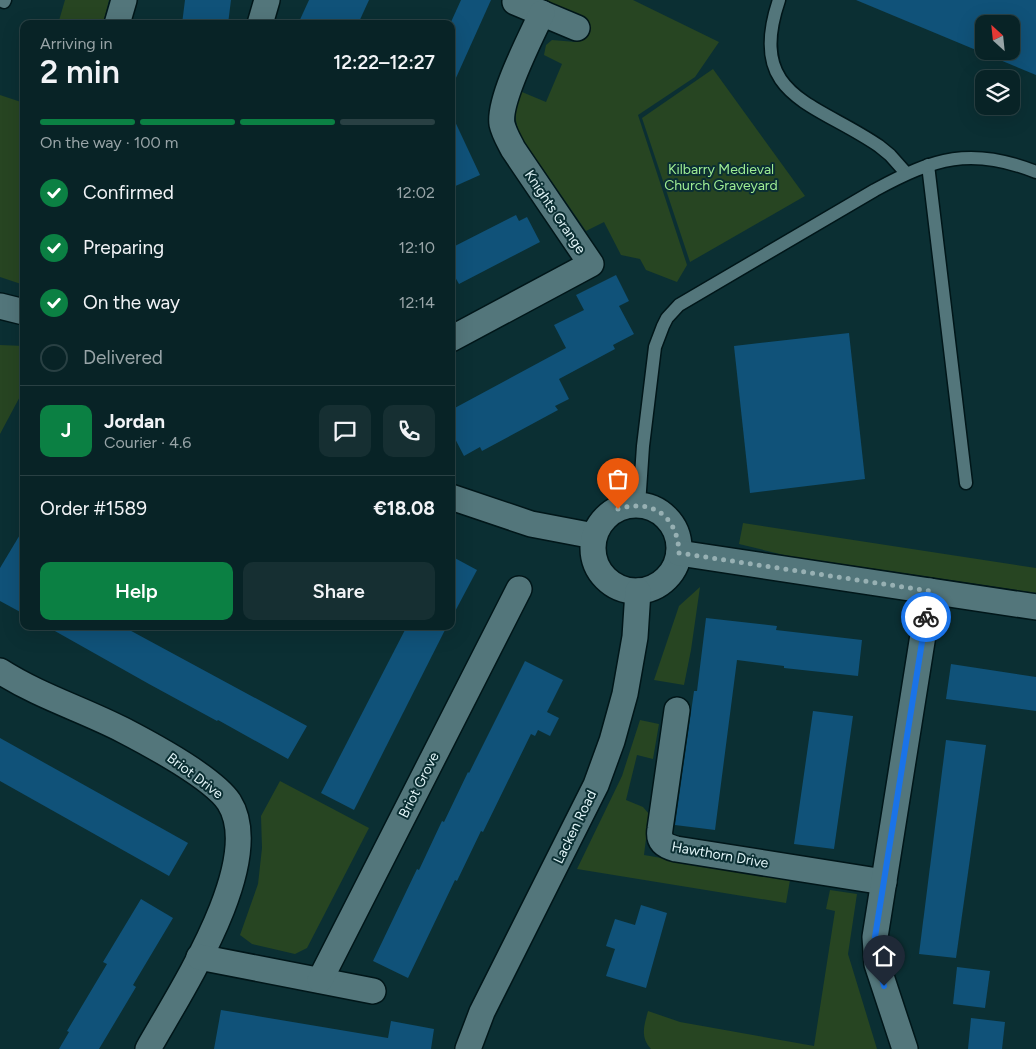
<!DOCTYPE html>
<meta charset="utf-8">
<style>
:root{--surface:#082326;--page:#162f32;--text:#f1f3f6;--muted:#98a4a7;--line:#294043;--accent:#0b8043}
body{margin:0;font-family:Figtree,sans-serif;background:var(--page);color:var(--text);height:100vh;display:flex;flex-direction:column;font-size:19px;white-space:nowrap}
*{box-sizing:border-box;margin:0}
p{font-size:16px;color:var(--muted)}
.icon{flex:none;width:28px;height:28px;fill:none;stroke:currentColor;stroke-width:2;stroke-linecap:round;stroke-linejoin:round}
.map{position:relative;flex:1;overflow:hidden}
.drawer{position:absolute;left:20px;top:20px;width:435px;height:610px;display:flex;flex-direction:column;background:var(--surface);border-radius:10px;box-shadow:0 5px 20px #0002,0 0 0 1px var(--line)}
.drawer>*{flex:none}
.needle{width:32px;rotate:333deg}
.fabs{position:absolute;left:975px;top:15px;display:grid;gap:10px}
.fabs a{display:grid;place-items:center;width:45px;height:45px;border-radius:10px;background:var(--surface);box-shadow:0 5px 20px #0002,0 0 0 1px var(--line);font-size:25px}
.pin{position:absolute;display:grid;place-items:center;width:42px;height:42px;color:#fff;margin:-51px -21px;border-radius:50% 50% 50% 0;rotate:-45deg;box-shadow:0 0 5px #0007}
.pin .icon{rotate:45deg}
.courier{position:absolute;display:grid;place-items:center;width:50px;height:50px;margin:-25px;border:4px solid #1a73e8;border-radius:50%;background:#fff;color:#222;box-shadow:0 1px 6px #0007}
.headline em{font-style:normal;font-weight:600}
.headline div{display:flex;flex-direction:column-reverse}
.headline{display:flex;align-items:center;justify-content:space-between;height:85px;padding:0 20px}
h1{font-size:32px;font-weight:600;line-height:38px}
.bar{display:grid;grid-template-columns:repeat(4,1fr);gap:8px 5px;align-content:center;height:60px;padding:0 20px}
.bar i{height:6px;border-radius:4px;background:var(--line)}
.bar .current{background:var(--accent)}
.bar p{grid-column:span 4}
.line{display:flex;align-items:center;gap:12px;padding:0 20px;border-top:1px solid var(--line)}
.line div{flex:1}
.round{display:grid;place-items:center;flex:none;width:52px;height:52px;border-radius:10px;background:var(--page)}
ol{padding:0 20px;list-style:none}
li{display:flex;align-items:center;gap:15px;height:55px}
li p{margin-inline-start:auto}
li .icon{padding:5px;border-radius:50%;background:var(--accent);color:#fff;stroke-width:4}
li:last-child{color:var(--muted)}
li i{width:28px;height:28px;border:2px solid var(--line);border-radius:50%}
.button{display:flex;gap:10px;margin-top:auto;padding:10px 20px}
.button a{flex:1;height:58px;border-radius:10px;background:var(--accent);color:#fff;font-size:20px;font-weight:600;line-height:58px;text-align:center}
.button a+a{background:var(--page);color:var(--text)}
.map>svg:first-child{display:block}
.green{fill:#274522}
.building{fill:#105279;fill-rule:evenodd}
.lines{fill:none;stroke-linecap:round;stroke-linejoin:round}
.lane-casing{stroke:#001619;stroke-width:15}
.street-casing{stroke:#001619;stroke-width:28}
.lane{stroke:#53767b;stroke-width:12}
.street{stroke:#53767b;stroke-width:25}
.done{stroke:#97b0b3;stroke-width:5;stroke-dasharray:0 9}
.route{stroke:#1a73e8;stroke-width:6}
.labels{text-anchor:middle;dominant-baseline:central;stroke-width:4;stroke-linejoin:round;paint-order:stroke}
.park-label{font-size:14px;fill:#9fed94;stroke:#0b2f33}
.street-label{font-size:14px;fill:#e2f5f8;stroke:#0b2f33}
</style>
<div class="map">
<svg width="1036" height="1049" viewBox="0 0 1036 1049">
<rect width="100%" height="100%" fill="#0b2f33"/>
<!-- green -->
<g class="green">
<path d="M65,0H109L103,24H58Z"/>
<path d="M543,0H633L719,42L695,77L638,115L687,265L677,282L646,270L640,259L621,255L604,222L586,231L521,137C514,120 513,109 522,92L546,102L562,64L544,55L546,45L552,40L576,42L586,19Z"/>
<path d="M713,69L805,196L690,262L642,118Z"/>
<path d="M0,95L24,103V285L0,277Z"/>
<path d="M0,345L24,346V389L0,434Z"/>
<path d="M743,523L1036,568V593L788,556L739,544Z"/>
<path d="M700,587L691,650L684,685L654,680L679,606Z"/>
<path d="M640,720L659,724L653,759L637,755L626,800L643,807L649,814L644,855L790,880L786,903L577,869L622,776Z"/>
<path d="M280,781L369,828L307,948L295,954L252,944L240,935L258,884L262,848L261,816Z"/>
<path d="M830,890L857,894L848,954L877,1049H651C640,1037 644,1026 648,1011L680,1022L814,1046L835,911L826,909Z"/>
</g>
<!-- building -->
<g class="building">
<path d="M185,0H231L228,24H182Z"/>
<path d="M309,0H369L358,24H298Z"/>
<path d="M461,0H491L451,89V22Z"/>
<path d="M856,0H1036V75ZM984,24H1011V51H984Z"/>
<path d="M451,113L480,175L451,188Z"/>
<path d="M516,215L519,221L527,217L540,242L459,284L451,270V248Z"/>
<path d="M616,275L629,301L619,306L634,334L613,345L615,349L559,379L569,399L555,406L558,410L482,451L480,447L464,456L451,431V410L566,348L554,325L584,310L576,295Z"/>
<path d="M849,333L865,479L750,493L734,346Z"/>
<path d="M24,528V614L0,601V568Z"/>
<path d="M451,556L477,570L451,619Z"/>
<path d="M706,618L777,626L776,630L862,640L858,676L784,668V666L737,660L715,830L675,825L694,691H697Z"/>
<path d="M46,626H122L307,726L288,759L218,720L217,721L149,684Z"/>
<path d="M407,626H447L354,810L321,793Z"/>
<path d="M525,661L563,680L547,712L559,718L550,736L538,730L535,736L531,734L483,832L481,831L457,881L455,880L408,978L373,961L417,869L419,870L442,821L444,822L468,772L469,773Z"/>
<path d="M951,664L1036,677V711L946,699Z"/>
<path d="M813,711L853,716L834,849L794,844Z"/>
<path d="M0,738L188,843L169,876L0,781Z"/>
<path d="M946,740L986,745L956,958L919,954Z"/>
<path d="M141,899L173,918L133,985L136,987L99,1049H59L69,1032L67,1031L107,964L103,962Z"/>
<path d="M641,905L667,913L646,988L606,976L615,949L606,946L615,919L635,925Z"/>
<path d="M957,967L990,971L985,1008L953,1004Z"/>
<path d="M221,1010L388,1038L391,1021L434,1029L431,1049H214Z"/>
<path d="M971,1018L1005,1022L1002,1049H968Z"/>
</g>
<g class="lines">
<defs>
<g id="lane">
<path d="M779,0C746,97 815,102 879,146L890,155L906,173"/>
<path d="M4,2L5,0"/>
<path d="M928,165L966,483"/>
<path d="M639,505L643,446L655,347L663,326L667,318L679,305L875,190C934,158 971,146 1036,172"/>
</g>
<g id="street">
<path d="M515,2L577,28"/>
<path d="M117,24L124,0"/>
<path d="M260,24L267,0"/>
<path d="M0,306L24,312"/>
<path d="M451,339L591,264L513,149C509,141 504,133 502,124C498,100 531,37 542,13"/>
<path d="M451,497L531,524L594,536"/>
<circle cx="636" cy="548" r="43"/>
<path d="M679,553L1036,607"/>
<path d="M0,671C39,696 82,709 123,730C150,744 213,778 229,802C267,862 178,995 148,1049"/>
<path d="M677,710L660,829C658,841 664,846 676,849L884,882"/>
<path d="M199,957L373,991"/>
<path d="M320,980L519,589"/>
<path d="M468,1049L482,1012L596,785L612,741L625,694L635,637L638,591"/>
<path d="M905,1049L877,964L875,937L930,591"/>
</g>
</defs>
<!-- lane casing -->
<use href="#lane" class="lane-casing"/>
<!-- street casing -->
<use href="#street" class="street-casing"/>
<!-- lane -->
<use href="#lane" class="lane"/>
<!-- street -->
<use href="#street" class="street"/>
</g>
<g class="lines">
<!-- done -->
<path class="done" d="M618,509C653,498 678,517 679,553L930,591L926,617"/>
<!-- route -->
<path class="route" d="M884,986L876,956L875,937L926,617"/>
</g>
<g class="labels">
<!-- park labels -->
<g class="park-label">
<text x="721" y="169">Kilbarry Medieval<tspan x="721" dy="16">Church Graveyard</tspan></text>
</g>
<!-- street labels -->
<g class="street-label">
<text transform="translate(555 212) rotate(56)">Knights Grange</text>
<text transform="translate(195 776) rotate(37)">Briot Drive</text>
<text transform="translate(419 785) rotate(-63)">Briot Grove</text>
<text transform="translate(575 827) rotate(-64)">Lacken Road</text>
<text transform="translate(720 855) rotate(10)">Hawthorn Drive</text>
</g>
</g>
</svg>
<div class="fabs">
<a><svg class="needle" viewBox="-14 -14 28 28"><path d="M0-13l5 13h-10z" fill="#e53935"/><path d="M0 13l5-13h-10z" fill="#98a4a7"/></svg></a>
<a><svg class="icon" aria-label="layers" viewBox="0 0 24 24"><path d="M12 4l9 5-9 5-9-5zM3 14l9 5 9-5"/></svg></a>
</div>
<div class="pin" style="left:618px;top:509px;background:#ea580c"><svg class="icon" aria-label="bag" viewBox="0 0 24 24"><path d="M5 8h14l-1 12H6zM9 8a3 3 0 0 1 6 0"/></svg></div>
<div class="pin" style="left:884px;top:986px;background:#1f2937"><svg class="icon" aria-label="home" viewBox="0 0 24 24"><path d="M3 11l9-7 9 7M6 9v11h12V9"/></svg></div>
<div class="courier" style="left:926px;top:617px"><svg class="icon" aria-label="bike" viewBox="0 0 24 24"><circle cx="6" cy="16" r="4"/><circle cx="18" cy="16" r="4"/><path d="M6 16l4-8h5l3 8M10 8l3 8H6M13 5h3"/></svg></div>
<section class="drawer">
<div class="headline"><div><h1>2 min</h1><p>Arriving in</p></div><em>12:22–12:27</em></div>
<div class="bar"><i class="current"></i><i class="current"></i><i class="current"></i><i></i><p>On the way · 100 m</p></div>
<ol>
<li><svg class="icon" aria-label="check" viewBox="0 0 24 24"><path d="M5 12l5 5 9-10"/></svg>Confirmed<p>12:02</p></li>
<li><svg class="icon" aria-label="check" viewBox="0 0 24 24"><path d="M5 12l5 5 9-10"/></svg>Preparing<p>12:10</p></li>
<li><svg class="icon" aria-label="check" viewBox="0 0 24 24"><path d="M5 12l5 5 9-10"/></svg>On the way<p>12:14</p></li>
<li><i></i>Delivered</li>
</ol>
<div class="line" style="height:90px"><b class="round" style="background:var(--accent);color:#fff">J</b><div><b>Jordan</b><p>Courier · 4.6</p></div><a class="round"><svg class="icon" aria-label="chat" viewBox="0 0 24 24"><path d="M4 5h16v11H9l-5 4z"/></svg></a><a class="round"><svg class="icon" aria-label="phone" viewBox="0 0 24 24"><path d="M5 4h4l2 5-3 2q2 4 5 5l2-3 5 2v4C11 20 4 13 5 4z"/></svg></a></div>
<div class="line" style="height:65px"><div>Order #1589</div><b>€18.08</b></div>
<div class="button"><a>Help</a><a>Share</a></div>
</section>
</div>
